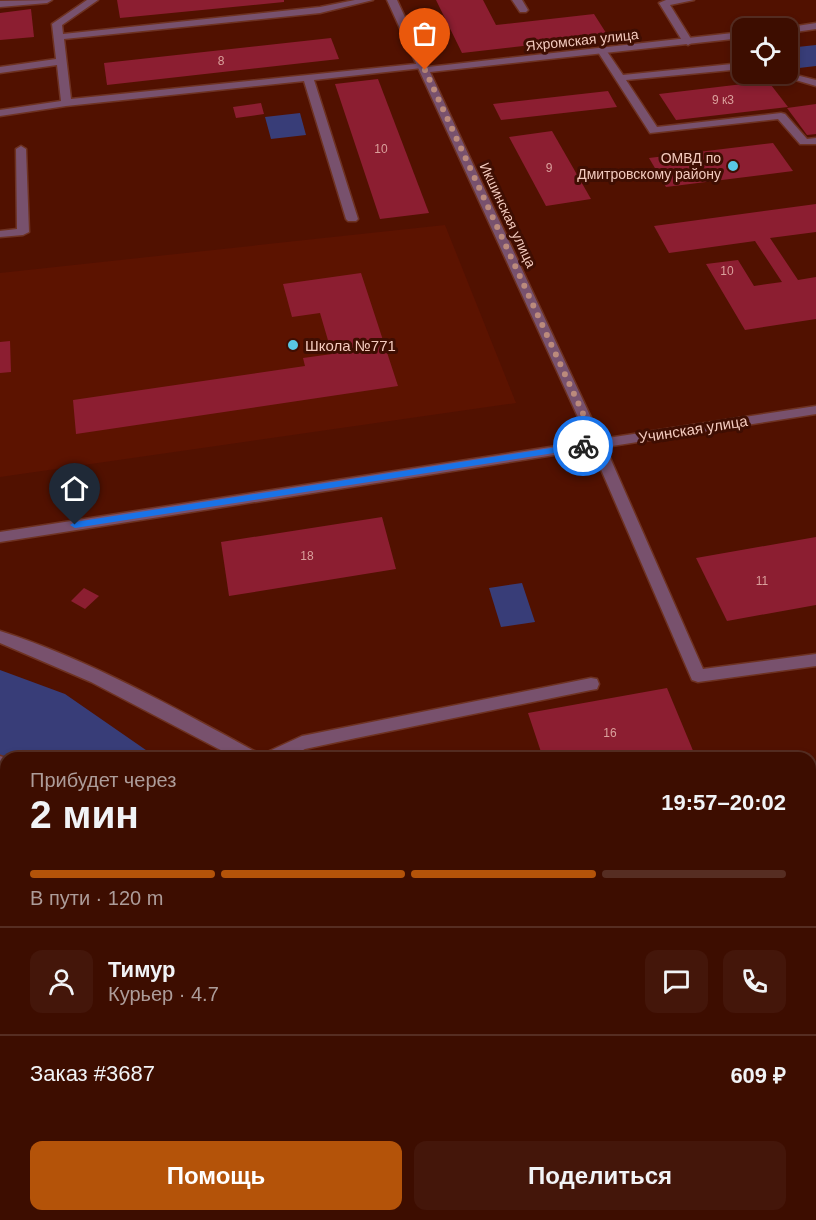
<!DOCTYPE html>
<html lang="ru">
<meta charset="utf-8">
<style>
:root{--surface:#3d0d00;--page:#44160a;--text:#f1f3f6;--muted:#ad9c99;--line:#562d22;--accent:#b45309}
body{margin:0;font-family:Arial,sans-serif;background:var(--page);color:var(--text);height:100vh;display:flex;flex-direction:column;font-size:22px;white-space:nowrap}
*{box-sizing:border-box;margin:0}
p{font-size:20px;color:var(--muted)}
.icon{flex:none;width:33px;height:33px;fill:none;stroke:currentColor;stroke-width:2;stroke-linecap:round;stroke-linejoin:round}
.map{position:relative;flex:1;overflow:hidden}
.side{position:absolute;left:0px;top:752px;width:816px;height:470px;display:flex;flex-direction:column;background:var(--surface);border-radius:18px 18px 0 0;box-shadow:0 3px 9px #0003,0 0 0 2px var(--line)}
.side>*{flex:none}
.buttons{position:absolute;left:732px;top:18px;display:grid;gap:12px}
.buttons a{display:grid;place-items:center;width:66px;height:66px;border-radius:12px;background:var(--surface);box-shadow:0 3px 9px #0003,0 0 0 2px var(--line);font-size:30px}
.pin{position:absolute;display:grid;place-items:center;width:51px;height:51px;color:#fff;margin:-62px -26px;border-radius:50% 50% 50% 0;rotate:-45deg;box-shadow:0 0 6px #0007}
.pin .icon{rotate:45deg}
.courier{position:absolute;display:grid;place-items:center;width:60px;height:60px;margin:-30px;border:4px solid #1a73e8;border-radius:50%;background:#fff;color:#222;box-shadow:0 2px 8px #0007}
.summary em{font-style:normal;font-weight:800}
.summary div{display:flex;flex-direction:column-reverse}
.summary{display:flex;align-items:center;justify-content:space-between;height:102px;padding:0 30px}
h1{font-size:39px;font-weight:800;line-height:45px}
.bar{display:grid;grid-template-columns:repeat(4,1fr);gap:9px 6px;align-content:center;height:72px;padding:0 30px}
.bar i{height:8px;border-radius:4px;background:var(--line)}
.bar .selected{background:var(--accent)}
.bar p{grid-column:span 4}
.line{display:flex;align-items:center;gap:15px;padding:0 30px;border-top:2px solid var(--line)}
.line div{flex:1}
.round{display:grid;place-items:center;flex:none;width:63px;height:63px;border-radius:12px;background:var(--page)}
.primary-button{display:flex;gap:12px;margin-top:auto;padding:12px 30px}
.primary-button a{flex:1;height:69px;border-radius:12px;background:var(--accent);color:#fff;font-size:24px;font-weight:800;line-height:69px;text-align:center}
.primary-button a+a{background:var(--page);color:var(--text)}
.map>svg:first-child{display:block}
.built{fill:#5c1300}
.green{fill:#383d78}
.building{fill:#8c1e31}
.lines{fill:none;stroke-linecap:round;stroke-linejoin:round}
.service-casing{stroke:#6e3222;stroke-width:3}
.minor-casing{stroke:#6e3222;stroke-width:3}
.tertiary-casing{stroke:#6e3222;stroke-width:3}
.service{fill:#78516d;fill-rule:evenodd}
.minor{fill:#78516d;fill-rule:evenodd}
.tertiary{fill:#78516d;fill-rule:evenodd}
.route{fill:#1a73e8}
.done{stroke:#bb8a7c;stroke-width:6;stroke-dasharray:0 10.8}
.poi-dot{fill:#59c8e4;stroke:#3f0e02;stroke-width:2}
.labels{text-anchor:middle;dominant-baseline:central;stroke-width:6;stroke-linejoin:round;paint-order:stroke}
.number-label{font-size:12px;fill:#daa09c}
.far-street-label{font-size:14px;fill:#f4cbbf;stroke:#3f0e02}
.far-poi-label{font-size:14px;fill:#f4cbbf;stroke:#3f0e02;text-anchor:end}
.poi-label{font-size:15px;fill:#f4cbbf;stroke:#3f0e02;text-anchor:start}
.street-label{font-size:15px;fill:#f4cbbf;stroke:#3f0e02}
</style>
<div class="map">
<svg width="816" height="1220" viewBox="0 0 816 1220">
<rect width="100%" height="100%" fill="#511100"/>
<!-- built -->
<path class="built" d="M445,225L516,403L0,477V273Z"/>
<!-- green -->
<g class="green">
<path d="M816,45V66L799,68L788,54V48Z"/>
<path d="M300,113L306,135L271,139L265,117Z"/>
<path d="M522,583L535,622L501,627L489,588Z"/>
<path d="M0,670L65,694L156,757L6,758V1215H805L812,1220H0Z"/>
</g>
<!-- building -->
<g class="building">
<path d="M117,0H284V2L120,18Z"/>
<path d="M436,0H483L496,25L594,14L608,36L462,53Z"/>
<path d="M31,9L34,37L0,40V13Z"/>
<path d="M331,38L339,59L107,85L104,63Z"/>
<path d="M378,79L429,213L380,219L335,84Z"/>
<path d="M768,81L788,107L676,120L659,94Z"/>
<path d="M608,91L617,107L501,120L493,104Z"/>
<path d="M261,103L264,114L236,118L233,107Z"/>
<path d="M816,104V134L807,135L787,108Z"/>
<path d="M552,131L591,199L546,206L509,137Z"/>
<path d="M773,143L793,171L666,187L649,158Z"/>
<path d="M816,204V232L770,238L798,280L816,277V319L745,330L706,264L738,260L754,286L782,282L755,241L669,253L654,226Z"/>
<path d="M361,273L398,386L76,434L73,400L305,366L303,358L332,354L320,313L292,317L283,284Z"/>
<path d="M10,341L11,372L0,373V342Z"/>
<path d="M382,517L396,569L229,596L221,542Z"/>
<path d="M816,537V605L727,621L696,558Z"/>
<path d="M84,588L99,596L85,609L71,601Z"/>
<path d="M667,688L694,753L668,758H543L528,713Z"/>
<path d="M0,856L6,862V961L0,967Z"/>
<path d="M6,1055V1215H441L438,1220H0V1061Z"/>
</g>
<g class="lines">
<defs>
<g id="service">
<path d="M52,0L47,3L0,7V1Z"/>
<path d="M87,0H98L62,25L63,34L320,7L355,0H373L320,13L64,39L71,99L425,63V67L422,68L314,80L358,219L356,221H348L346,219L304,81L66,106L0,116V110L61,101L57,65L0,73V67L56,59L52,24Z"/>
<path d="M512,0H522L528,10L526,12H520Z"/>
<path d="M694,0L670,5L693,42L688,45L683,42L659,3L666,0Z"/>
<path d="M603,49L606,50L623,75L742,63V69L626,80L657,127L781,113L785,114L807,139L816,138V144H800L778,119L650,133L598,52Z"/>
<path d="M788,73L816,80V86L775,74Z"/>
<path d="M21,146L26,149L29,232L23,235L0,237V231L17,229L16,149Z"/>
<path d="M597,439L604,444L703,669L816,654V666L698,682L692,680L590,444Z"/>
<path d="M591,678L597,679L599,684L597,689L591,690L356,738L305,749L288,758H263L265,753L302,736Z"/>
<path d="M0,756L6,758V775L0,773Z"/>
<path d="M816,935V953L810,955V937Z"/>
<path d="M6,983V1005L0,1007V985Z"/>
<path d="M463,1215H484L482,1220H461Z"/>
</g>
<g id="minor">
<path d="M387,0H397L428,67L742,32V38L430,72L601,439L816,406V414L0,542V532L589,441Z"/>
<path d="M816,23V29L788,33V28H784Z"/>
</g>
<g id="tertiary">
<path d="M0,631C90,660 175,708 258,753L260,758H236L91,682L0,643Z"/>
<path d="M810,1133L816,1135V1158L810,1156Z"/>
</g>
</defs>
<!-- service casing -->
<use href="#service" class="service-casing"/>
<!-- minor casing -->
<use href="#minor" class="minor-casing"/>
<!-- tertiary casing -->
<use href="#tertiary" class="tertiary-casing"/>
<!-- service -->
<use href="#service" class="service"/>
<!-- minor -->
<use href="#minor" class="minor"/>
<!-- tertiary -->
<use href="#tertiary" class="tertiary"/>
</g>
<!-- route -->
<path class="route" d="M583,443L588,446L586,448L75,528L70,525L75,522Z"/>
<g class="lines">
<!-- done -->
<path class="done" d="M425,70L597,444L583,446"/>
</g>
<!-- markers -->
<g class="poi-dot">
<circle cx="733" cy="166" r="6"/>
<circle cx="293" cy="345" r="6"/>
</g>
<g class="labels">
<!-- number labels -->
<g class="number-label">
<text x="221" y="61">8</text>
<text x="723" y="100">9 к3</text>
<text x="381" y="149">10</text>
<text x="549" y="168">9</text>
<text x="727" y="271">10</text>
<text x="307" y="556">18</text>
<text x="762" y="581">11</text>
<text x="610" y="733">16</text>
</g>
<!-- far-street labels -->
<g class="far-street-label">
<text transform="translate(582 40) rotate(-6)">Яхромская улица</text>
<text transform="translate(508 215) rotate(65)">Икшинская улица</text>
</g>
<!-- far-poi labels -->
<g class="far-poi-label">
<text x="721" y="158">ОМВД по<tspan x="721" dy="16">Дмитровскому району</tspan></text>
</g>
<!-- poi labels -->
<g class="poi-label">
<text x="305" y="345">Школа №771</text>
</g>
<!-- street labels -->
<g class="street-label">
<text transform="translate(693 429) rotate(-9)">Учинская улица</text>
</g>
</g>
</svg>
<div class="buttons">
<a><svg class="icon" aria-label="locate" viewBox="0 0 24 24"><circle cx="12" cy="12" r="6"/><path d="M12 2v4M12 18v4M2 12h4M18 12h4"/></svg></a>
</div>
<div class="pin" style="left:425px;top:70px;background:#ea580c"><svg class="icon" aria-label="bag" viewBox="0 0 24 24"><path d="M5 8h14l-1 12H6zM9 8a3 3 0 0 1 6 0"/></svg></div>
<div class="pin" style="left:75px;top:525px;background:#1f2937"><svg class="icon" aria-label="home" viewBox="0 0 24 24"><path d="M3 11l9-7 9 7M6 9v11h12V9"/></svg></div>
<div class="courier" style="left:583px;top:446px"><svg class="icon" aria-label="bike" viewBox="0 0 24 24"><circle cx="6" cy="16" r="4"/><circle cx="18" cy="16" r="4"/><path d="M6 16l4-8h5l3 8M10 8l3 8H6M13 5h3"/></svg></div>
<section class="side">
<div class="summary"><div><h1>2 мин</h1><p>Прибудет через</p></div><em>19:57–20:02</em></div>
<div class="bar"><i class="selected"></i><i class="selected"></i><i class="selected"></i><i></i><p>В пути · 120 m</p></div>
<div class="line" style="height:108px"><a class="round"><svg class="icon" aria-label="person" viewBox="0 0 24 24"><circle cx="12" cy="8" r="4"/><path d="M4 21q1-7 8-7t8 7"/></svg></a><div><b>Тимур</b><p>Курьер · 4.7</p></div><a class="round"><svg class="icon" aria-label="chat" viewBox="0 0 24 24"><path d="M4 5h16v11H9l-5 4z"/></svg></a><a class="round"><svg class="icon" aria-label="phone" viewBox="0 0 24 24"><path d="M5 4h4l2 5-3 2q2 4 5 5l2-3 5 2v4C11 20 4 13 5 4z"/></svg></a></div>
<div class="line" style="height:78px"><div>Заказ #3687</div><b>609 ₽</b></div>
<div class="primary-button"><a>Помощь</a><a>Поделиться</a></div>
</section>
</div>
